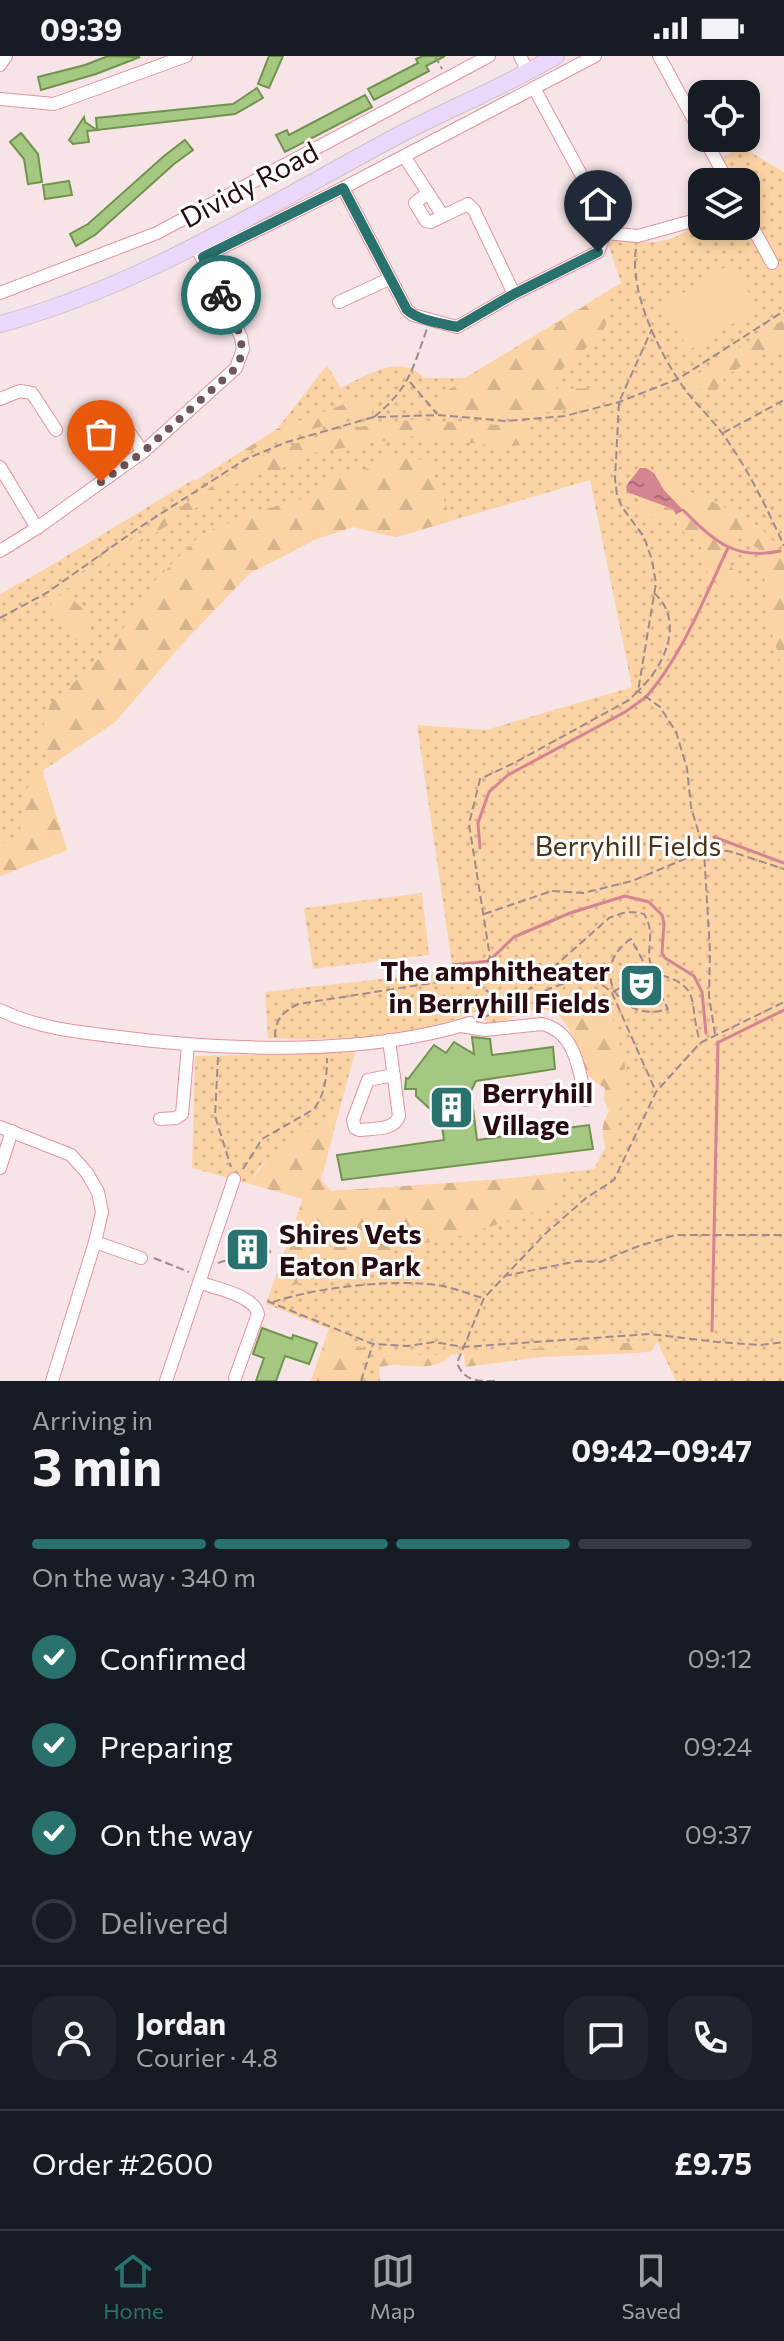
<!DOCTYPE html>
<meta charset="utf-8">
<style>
:root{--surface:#171b24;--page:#20242c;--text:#f1f3f6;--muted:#9ea1a6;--line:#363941;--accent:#29726e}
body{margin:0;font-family:Commissioner,sans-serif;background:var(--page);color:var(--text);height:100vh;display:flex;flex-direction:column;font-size:30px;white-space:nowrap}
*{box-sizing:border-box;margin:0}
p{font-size:26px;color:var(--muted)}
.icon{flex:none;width:44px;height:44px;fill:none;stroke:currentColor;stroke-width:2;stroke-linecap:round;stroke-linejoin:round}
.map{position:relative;height:1325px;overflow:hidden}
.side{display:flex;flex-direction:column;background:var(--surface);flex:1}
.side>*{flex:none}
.buttons{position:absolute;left:688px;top:24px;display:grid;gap:16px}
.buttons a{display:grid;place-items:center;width:72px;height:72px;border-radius:16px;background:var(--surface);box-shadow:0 4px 12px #0003;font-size:40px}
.pin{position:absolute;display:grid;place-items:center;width:68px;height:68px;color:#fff;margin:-82px -34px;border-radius:50% 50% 50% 0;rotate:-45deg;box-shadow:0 0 8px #0007}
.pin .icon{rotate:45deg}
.courier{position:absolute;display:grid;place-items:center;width:80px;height:80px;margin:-40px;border:6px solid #29726e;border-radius:50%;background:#fff;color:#222;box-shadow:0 2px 10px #0007}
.head em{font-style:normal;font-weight:700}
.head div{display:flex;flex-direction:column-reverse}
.head{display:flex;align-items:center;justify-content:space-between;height:136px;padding:0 32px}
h1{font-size:52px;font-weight:700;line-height:60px}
.bar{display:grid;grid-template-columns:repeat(4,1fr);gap:12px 8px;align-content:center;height:96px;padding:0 32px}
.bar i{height:10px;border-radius:6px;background:var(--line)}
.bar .current{background:var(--accent)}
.bar p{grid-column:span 4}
.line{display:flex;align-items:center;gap:20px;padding:0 32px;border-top:2px solid var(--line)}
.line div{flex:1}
.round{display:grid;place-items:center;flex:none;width:84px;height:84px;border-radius:24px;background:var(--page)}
ol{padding:0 32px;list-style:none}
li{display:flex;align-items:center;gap:24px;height:88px}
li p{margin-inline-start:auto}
li .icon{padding:8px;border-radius:50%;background:var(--accent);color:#fff;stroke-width:4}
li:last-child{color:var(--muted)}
li i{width:44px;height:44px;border:4px solid var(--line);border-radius:50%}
.status{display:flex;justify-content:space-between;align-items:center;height:56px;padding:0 40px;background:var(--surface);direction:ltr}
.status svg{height:22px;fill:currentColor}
.tab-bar{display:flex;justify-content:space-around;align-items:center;height:112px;border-top:2px solid var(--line);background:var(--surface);font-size:22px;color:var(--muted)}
.tab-bar a{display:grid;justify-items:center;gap:4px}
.tab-bar .current{color:var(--accent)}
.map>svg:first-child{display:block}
.grass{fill:url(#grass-dots)}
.forest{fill:url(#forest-firs)}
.pitch{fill:#fcd3a4}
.water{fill:url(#water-ripples)}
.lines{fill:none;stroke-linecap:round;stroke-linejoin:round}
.stream{stroke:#d58491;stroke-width:3}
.building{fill:#a4c881;stroke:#72934f;stroke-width:2}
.minor-casing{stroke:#e7929f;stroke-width:14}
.major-casing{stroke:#cbc4c6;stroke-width:18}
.path{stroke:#a18a8d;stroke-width:2;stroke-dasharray:8 4;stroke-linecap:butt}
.minor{stroke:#fff;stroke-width:12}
.major{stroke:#ecd7fd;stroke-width:16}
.done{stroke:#70565b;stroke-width:8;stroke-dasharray:0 14.4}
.route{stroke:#29726e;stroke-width:10}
.labels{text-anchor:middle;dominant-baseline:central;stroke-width:6;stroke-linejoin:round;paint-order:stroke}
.street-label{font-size:28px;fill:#280a10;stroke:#fff}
.park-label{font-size:28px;fill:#4a3418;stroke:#fff}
.poi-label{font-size:28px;font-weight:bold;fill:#280a10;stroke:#fff;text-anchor:start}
</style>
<div class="status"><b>09:39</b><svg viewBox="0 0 49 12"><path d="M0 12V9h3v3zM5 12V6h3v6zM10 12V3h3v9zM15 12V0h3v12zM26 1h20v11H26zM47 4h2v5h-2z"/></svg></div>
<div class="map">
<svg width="784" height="1325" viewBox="0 0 784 1325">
<defs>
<pattern id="grass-dots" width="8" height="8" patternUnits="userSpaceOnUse" patternTransform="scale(2)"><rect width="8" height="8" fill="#fcd3a4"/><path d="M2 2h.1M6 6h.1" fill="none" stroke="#d8b48c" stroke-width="1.8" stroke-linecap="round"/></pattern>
<pattern id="forest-firs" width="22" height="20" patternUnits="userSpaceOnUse" patternTransform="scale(2)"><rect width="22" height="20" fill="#fcd3a4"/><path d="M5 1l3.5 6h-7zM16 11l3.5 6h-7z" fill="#d8b48c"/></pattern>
<pattern id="water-ripples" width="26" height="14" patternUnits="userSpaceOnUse" patternTransform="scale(2)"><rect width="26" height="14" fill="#d58491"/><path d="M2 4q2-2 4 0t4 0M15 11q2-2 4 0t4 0" fill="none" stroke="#ad6a75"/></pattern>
</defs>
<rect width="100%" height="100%" fill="#f7e4e6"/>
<!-- grass -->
<g class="grass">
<path d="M740,90L784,116V1325H676L657,1285L428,1300L378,1297L380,1325H311L329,1273L266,1248L303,1143L331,1135L494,1124L594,1113L620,1064L570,936L485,964L480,954C415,982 338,985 268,982L265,936L453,915L417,669L486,674L632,631L590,424L396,481L353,471L316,483L250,517L180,590L115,666L42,715L67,794L0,820V538L40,516L194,423L196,425L277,373L327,309L341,332C366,320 400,296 424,322H465L621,227L608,188C628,177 633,187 653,186C676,184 689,176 702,158V170H746V126H702V139L694,122Z"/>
<path d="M422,837L429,899L313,913L304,852Z"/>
<path d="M355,996L337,1063L328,1062L259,1111L250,1128L192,1112L195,1000Z"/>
</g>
<!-- forest -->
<g class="forest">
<path d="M609,235C614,296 576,285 555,325L557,333L595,332L602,337L600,346C549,360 498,361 445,356L439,348L440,339Z"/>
<path d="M784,263V289L766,296L725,320L722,329L715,334L691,333L687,325Z"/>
<path d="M350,346H368L372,352V357L335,366L257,391L195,425L277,373Z"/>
<path d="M413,364L517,370L524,372L528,381L523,389L504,391L412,380L302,399L277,416L257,419L231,430L131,492L74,533L62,531C103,503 144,475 185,448C211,432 236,412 264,400C310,379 363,368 413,364Z"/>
<path d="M393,400L425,404L438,426L451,465L396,481L353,471L316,483L250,517L180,590L115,666L58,704L42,691L41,678L51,646L91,612L132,562L154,526L202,478L252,457L315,439L337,419L360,416Z"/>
<path d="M659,416C696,449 766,452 784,506V617L767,562L764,514L759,493L740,482L729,483L721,501L745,525L740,537L731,539C722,532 708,525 706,512C704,503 706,497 699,489C691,479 676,475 675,461L671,466L655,464L640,452L642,441L657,449L683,454L664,434L654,417Z"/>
<path d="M61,539L72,543L90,559L92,586L81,588C67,575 56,563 50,545L52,541Z"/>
<path d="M42,715L67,794L0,820V787L19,785L24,736Z"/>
<path d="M570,936L595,937L611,956L625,1009L620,1064L606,1092C601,1078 601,1069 609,1055L604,1044L605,1032C600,1029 593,1025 590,1021C574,999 573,948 535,954C519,957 504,966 487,970L485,964Z"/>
<path d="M328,1062L337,1063L321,1124L331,1135L494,1124L565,1117L559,1142L543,1153L468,1178L398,1193L361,1206L330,1197L316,1204L306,1226L271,1235L303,1143L250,1128C267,1097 299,1081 328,1062Z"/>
<path d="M329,1273L365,1294L361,1314L351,1325H311Z"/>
<path d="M657,1285L652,1295L638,1297L542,1301L465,1311L464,1297Z"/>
<path d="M377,1297L428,1300L452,1298C438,1316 412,1309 393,1309C385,1309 382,1312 373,1310V1304Z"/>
</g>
<!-- pitch -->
<path class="pitch" d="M731,208L758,252L689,294L662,250Z"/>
<!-- water -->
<path class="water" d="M640,412H646L654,417L664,434L683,454L676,459L673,453L627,436L626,430Z"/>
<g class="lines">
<!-- stream -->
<g class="stream">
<path d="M683,454C713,484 734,505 780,495"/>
<path d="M647,640C683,598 704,542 728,492"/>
<path d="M714,781L784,807"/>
<path d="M480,792L478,767L489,736L508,719L625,656L646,641"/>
<path d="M452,909L489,905L514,881L570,857L625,840L649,846L662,859L664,867L662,897L665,902L694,920L702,936L706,977"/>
<path d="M719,986L784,954"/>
<path d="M714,1180L718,986"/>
<path d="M712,1275L714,1180"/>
</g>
</g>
<!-- building -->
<g class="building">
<path d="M108,0L140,1L96,18L41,34L38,21L85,9Z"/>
<path d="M269,0H283L269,32L258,28Z"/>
<path d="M423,0H445L426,10L429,15L374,44L368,33L418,7L416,3Z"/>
<path d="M257,32L263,42L235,58L97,74L96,62L233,48Z"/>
<path d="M365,39L372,51L285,96L276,79L287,74L289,79Z"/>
<path d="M84,61L85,66L97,74L87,75L89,86L73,88L69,84Z"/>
<path d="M21,77L38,98L42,126L28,128L24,103L10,86Z"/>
<path d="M185,84L193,94L174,108L95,179L76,190L70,178L88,168L164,100Z"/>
<path d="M69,125L72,139L45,143L43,129Z"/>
<path d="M472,981L490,983L492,999L553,991L555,1013L476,1025L471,1035L477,1084L589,1069L593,1093L342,1124L337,1099L444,1084L441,1063L416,1040V1033H405L406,1022L408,1023L434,989L446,997L454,986L474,998Z"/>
<path d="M247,1174L249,1179L253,1177L256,1183L262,1180L270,1196L240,1211L237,1205L232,1207L227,1198L231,1197L227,1190L242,1183L239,1178Z"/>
<path d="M262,1272L292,1283L293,1279L317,1287L309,1308L285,1300L276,1325H256L264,1302L253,1298Z"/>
</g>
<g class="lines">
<defs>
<g id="minor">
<path d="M520,0L528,16"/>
<path d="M659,0L702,79"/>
<path d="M0,9L6,0"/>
<path d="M0,43L54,48L186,0"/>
<path d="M704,82L728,126"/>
<path d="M404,100L443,160L468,148L474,154L514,238"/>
<path d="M343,132L407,254L413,259L457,271L514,238L598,196L605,177L597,148L534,32"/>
<path d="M428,137L415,147L426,165L431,166L443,160"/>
<path d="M746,159L772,207"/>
<path d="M605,177L638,180L692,165"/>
<path d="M203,201L343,132L595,0"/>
<path d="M0,237L157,177L489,0"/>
<path d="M339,246L389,223"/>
<path d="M0,343L20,335L32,337L56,374"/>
<path d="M118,361L143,396"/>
<path d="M0,411L37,472"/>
<path d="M0,495L37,472L143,396L236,312L243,293L241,281L199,196"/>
<path d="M0,954C37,972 78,976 119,981C227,995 365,1000 470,967"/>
<path d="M461,970L485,974L542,968C576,976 579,1015 586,1044"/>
<path d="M389,984L399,1060C394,1075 373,1072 359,1074L355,1072L353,1064L368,1024L394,1019"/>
<path d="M160,1063L176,1062L182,1058L188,989"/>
<path d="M0,1071L71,1099L87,1117L98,1136L102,1156L95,1186L52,1325"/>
<path d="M0,1112L12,1075"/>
<path d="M95,1186L141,1202"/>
<path d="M199,1226C216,1233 254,1239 258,1258L235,1322"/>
<path d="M166,1325L234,1123"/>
</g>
<path id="major" d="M0,268C143,230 269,148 399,79C451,52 505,30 556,0"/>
</defs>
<!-- minor casing -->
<use href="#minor" class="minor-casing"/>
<!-- major casing -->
<use href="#major" class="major-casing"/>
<!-- path -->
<g class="path">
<path d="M435,0L442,13"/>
<path d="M636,193C629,237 660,299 686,335C697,349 711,362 722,377C747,411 767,452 784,490"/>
<path d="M410,326L437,358"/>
<path d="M374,361C409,333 412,314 427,273"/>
<path d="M723,377L784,344"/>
<path d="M654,537C686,565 664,611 638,635L660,651L676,676L687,712L691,751L704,795L710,896L709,940L715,978"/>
<path d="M0,562L48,536L137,473L246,403L287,386L374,361L438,359L507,365L565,360L619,346L678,323L784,255"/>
<path d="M484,858L552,835L583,837L632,825L704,795L717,793L732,796L784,813"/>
<path d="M643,905L631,883C587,912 619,969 668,953L652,922"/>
<path d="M485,913L481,931L496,941L489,957"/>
<path d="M613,936L639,920"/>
<path d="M512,950C542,938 585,907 612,937L656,1036"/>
<path d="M508,952L609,862C621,857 631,854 644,858C658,880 642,895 654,917C705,930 687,945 700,985"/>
<path d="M482,962L506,952"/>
<path d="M275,981C275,963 283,956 298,948L445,925L482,915L490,901L469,768L480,723L516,706L629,644L638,635L656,527L652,504L644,481L622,451L617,439L615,423L619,346L652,273"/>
<path d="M218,1001L215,1060L231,1111"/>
<path d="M243,1113L262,1083L314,1053C325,1038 327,1021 327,1002"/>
<path d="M154,1202L189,1216"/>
<path d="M218,1207L230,1203"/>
<path d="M504,1220L578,1205L600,1206L636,1191L675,1179H784"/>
<path d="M267,1245L373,1288L408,1290L434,1286L463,1291L650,1278L717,1286L760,1289L784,1286"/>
<path d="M273,1246C314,1232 385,1224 428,1228C447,1229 465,1237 483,1242"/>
<path d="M361,1325L373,1288"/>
<path d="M495,1325C476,1325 464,1325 457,1307L484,1242L545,1178L586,1142L614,1124L656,1036L700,987L784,946"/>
</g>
<!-- minor -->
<use href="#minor" class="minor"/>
<!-- major -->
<use href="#major" class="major"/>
</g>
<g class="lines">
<!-- done -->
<path class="done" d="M101,426L143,396L236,312C251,287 232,262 221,239"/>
<!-- route -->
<path class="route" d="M221,239L203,201L343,132L407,254C420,265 440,267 457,271L514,238L598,196"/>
</g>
<!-- icons -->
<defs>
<symbol id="theatre-square" viewBox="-11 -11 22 22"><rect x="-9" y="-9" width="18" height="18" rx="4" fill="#29726e" stroke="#fff"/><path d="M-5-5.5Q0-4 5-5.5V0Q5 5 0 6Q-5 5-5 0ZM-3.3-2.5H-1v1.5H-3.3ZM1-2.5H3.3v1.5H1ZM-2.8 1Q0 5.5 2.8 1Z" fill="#fff"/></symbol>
<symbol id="building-square" viewBox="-11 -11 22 22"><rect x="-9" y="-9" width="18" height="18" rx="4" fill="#29726e" stroke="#fff"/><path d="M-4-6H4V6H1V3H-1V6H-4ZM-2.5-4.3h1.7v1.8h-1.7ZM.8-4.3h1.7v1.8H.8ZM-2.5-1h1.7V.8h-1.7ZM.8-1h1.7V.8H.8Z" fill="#fff"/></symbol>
</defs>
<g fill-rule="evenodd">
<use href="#theatre-square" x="616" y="904" width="51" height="51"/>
<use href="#building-square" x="426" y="1026" width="51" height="51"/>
<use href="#building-square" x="222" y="1168" width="51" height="51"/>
</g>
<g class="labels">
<!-- street labels -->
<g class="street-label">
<text transform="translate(249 128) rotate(-28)">Dividy Road</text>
</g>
<!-- park labels -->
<g class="park-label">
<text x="628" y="789">Berryhill Fields</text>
</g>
<!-- poi labels -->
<g class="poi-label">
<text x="610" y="914" text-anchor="end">The amphitheater<tspan x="610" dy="32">in Berryhill Fields</tspan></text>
<text x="482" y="1036">Berryhill<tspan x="482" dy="32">Village</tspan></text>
<text x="279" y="1177">Shires Vets<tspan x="279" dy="32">Eaton Park</tspan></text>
</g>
</g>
</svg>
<div class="buttons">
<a><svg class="icon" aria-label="locate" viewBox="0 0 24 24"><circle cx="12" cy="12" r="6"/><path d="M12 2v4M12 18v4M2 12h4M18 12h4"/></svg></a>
<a><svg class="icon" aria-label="layers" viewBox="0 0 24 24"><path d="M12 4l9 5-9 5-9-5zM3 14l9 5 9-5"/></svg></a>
</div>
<div class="pin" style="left:101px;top:426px;background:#ea580c"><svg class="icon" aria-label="bag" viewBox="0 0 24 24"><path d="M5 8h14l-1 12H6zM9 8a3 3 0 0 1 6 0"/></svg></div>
<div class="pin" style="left:598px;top:196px;background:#1f2937"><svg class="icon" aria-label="home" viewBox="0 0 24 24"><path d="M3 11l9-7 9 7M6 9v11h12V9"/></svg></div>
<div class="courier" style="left:221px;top:239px"><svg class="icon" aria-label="bike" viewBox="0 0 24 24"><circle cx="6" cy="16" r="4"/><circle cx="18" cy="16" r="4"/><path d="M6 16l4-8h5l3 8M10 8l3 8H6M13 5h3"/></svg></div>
</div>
<section class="side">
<div class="head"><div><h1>3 min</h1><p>Arriving in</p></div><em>09:42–09:47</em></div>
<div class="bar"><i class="current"></i><i class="current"></i><i class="current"></i><i></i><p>On the way · 340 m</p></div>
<ol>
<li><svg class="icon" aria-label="check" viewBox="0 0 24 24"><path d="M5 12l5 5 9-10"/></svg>Confirmed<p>09:12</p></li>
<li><svg class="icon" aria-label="check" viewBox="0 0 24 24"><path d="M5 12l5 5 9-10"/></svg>Preparing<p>09:24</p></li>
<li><svg class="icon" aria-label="check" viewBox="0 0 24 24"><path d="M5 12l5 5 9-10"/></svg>On the way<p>09:37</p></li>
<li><i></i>Delivered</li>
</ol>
<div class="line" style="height:144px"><a class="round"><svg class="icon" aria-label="person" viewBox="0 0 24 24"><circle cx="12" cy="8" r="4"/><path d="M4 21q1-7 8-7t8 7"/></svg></a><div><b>Jordan</b><p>Courier · 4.8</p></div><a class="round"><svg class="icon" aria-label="chat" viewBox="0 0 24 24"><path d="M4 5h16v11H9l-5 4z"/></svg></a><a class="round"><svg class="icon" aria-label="phone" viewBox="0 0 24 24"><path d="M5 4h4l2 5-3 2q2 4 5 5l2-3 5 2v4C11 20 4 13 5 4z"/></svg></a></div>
<div class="line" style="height:104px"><div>Order #2600</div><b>£9.75</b></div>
</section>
<nav class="tab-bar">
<a class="current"><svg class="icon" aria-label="home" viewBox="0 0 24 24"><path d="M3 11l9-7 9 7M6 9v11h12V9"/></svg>Home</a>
<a><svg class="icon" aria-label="map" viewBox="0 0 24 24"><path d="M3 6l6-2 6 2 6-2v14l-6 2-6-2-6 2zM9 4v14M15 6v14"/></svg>Map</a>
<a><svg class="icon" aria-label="saved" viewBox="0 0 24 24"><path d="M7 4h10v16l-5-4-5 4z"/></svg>Saved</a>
</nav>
